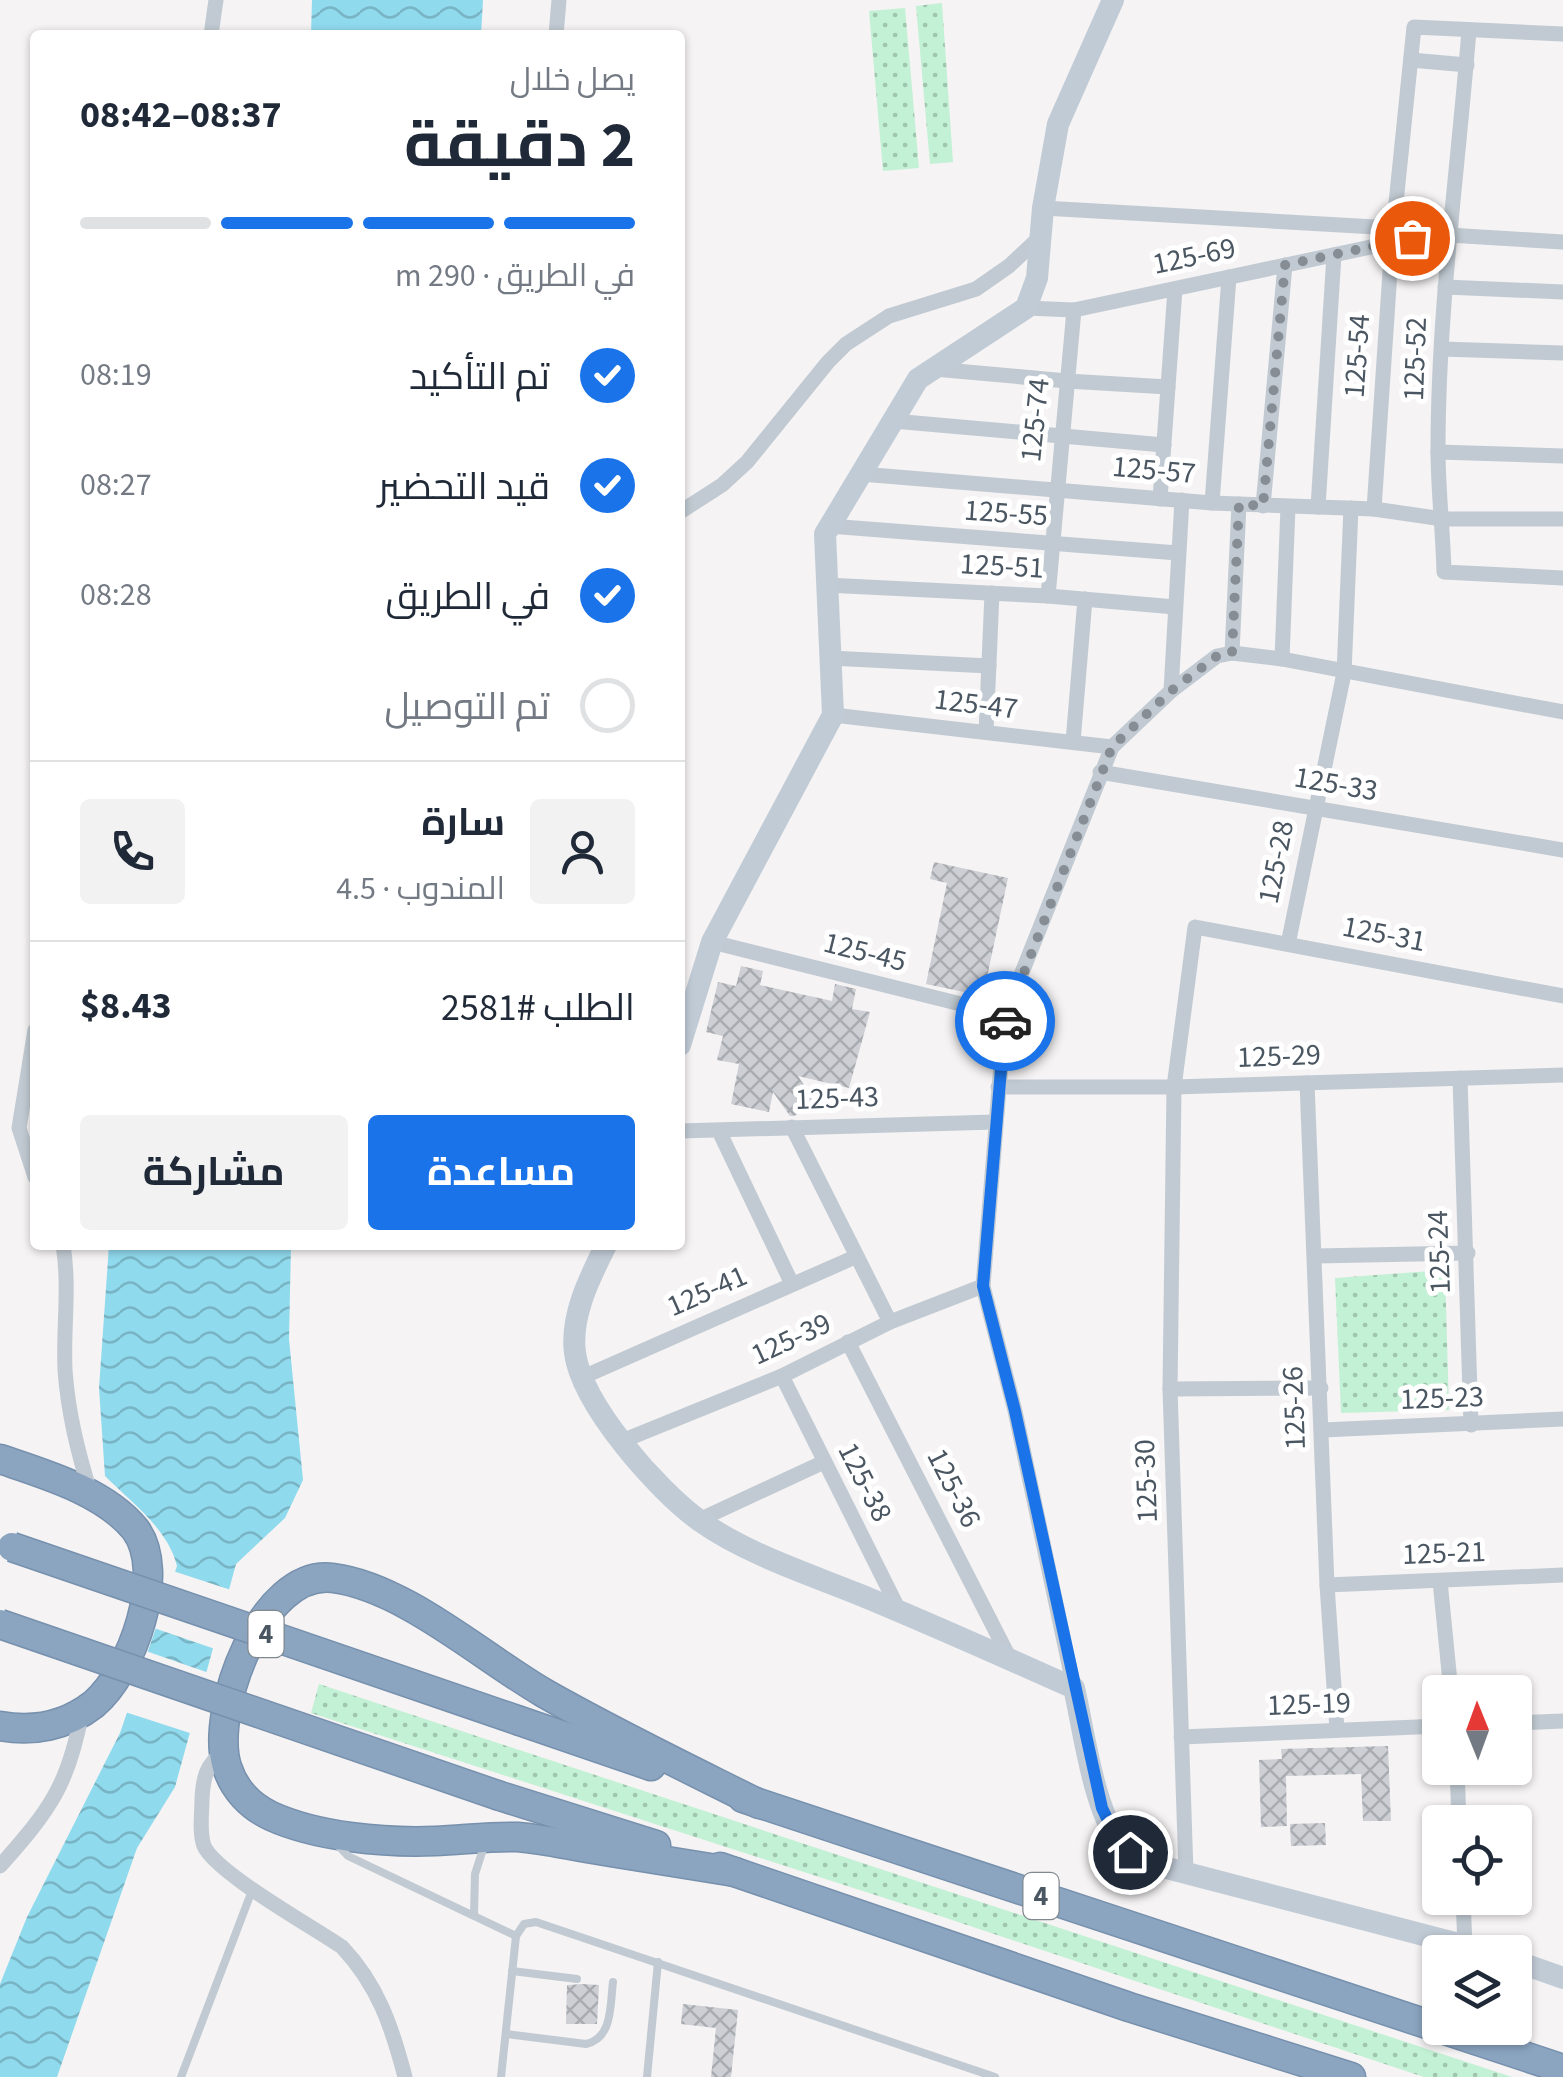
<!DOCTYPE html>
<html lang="ar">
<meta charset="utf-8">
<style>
:root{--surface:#fff;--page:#f2f2f3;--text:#1f2937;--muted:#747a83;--line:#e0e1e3;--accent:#1a73e8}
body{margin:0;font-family:"Source Sans 3",Cairo,sans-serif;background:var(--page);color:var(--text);direction:rtl;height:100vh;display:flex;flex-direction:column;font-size:38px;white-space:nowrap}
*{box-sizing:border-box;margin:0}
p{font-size:32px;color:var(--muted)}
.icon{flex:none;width:55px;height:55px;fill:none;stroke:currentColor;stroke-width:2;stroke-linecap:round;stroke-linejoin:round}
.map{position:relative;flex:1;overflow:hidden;direction:ltr}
.panel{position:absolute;left:30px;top:30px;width:655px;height:1220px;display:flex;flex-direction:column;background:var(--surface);border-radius:10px;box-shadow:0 2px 8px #0004;direction:rtl}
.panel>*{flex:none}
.needle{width:65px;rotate:359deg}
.fabs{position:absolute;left:1422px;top:1675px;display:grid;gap:20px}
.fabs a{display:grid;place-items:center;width:110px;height:110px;border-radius:10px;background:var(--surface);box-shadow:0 2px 8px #0004;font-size:50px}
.pin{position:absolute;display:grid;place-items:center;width:85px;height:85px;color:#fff;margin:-42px;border:5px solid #fff;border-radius:50%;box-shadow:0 2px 10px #0007}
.courier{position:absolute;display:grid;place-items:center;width:100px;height:100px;margin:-50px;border:8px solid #1a73e8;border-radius:50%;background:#fff;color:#222;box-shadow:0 2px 12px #0007}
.headline em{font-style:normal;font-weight:700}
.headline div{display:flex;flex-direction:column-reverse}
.headline{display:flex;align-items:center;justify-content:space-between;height:170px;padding:0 50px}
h1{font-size:65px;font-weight:700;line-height:75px}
.bar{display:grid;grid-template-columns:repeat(4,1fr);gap:15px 10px;align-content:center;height:120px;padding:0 50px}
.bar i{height:12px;border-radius:8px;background:var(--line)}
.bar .selected{background:var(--accent)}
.bar p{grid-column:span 4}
.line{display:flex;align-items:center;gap:25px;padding:0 50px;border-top:2px solid var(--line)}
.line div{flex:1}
.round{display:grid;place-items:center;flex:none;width:105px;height:105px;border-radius:10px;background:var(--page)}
ol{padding:0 50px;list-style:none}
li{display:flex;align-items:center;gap:30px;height:110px}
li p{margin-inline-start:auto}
li .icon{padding:10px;border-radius:50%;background:var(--accent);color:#fff;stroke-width:4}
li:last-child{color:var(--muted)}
li i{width:55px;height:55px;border:5px solid var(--line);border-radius:50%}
.cta{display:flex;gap:20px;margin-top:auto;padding:20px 50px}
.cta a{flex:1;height:115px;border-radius:10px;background:var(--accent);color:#fff;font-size:40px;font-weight:700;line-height:115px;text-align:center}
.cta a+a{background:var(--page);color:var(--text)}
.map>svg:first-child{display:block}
.green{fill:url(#green-dots)}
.water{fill:url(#water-waves)}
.pier{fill:#f5f3f3}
.building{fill:url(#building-cross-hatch)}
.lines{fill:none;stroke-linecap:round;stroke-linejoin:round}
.highway-casing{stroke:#7690ad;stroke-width:31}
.lane{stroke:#c1cad2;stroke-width:8}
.street{stroke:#c1cad2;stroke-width:15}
.secondary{stroke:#c1cbd6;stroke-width:22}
.highway{stroke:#8ba5c1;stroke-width:28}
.highway-bridge-casing{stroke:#7690ad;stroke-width:31;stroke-linecap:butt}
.highway-bridge{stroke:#8ba5c1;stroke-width:28}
.done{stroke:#868d94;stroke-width:10;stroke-dasharray:0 18}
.route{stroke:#1a73e8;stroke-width:12}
.labels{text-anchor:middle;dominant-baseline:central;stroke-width:10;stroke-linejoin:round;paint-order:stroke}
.shield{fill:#fff;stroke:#808990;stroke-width:2.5}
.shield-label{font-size:28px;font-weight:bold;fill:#4a5661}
.street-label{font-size:30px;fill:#4a5661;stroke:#fff}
</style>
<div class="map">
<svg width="1563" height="2077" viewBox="0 0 1563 2077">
<defs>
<pattern id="green-dots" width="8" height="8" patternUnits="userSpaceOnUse" patternTransform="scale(2.5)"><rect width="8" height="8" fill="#c3f1d5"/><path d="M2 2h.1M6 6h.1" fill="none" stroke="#a0c6b0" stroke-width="1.8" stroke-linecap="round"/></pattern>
<pattern id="water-waves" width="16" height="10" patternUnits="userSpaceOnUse" patternTransform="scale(2.5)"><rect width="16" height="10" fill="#90daee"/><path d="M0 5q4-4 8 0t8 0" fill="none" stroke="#78b4c4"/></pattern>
<pattern id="building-cross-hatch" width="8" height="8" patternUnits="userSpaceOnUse" patternTransform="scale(2.5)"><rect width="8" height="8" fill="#cdcfd5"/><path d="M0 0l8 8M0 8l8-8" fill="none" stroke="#a8abb0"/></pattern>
</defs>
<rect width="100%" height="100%" fill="#f5f3f3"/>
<!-- green -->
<g class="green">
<path d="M942,3L953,162L930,164L916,6Z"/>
<path d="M905,8L919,168L883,171L869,11Z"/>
<path d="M1445,1270L1449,1410L1341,1413L1335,1278Z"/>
<path d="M319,1684L1512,2077H1424L931,1913L311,1713Z"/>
</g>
<!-- water -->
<g class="water">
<path d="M312,0H483L481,35H311Z"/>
<path d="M109,1245H291L289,1339L303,1480L285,1518L236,1564L175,1787L137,1848L57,2077H0V1984L27,1917L120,1733L177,1566C168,1529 132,1503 105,1476L99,1388Z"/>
</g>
<!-- pier -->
<g class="pier">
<path d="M170,1570L234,1591L218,1650L151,1627Z"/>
<path d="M143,1650L212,1674L196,1735L122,1711Z"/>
</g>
<!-- building -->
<g class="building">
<path d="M934,862L1008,878L983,996L926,984L947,883L930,879Z"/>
<path d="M741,966L763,971L760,985L832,1001L835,984L856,989L852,1009L870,1012L849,1088L798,1076L816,1103L794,1116H790L773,1092L769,1112L731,1104L739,1064L717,1060L723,1036L706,1032L718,982L736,986Z"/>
<path d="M1388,1746L1391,1821H1363L1361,1774L1286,1776L1287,1826L1261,1827L1259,1760L1282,1759L1281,1749Z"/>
<path d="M1325,1823L1326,1845L1291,1846L1290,1824Z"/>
<path d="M583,1984L599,1985L597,2024H566L567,1985Z"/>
<path d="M683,2004L738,2010L731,2077H711L716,2028L681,2024Z"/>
</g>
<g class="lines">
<defs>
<g id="highway">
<path d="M0,1459C44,1474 104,1491 135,1529C168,1572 132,1672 94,1704C66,1726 33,1732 0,1726"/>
<path d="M520,1721L651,1766"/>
<path d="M500,1796L656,1845"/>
<path d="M743,1798L1563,2069"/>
<path d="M720,1867L1129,2007L1351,2077"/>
<path d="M735,1872C687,1864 640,1857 593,1849C568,1845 543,1839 518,1837C490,1836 463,1840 435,1841C385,1843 317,1837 271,1816C250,1806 234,1789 227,1767C209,1712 262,1568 333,1578C404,1587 482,1657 544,1693C614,1733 687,1768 759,1804"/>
</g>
</defs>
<!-- highway casing -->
<use href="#highway" class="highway-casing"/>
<!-- lane -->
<g class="lane">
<path d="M335,1842L348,1856L516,1936"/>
<path d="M474,1914L475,1874L484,1846"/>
<path d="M512,1971L577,1979"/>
<path d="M506,2034L586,2044C613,2038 610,2005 613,1982"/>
<path d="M181,2077L253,1888"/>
<path d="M501,2077L516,1936L524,1924L536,1922L995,2077"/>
<path d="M647,2077L658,1962"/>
</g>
<!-- street -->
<g class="street">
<path d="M1469,30C1458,170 1438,309 1438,450C1438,490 1443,531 1444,572L1563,578"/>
<path d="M211,35L216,0"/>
<path d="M556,35L559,0"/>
<path d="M1411,60L1467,65"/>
<path d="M1043,208L1393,228L1432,234L1563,242"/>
<path d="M1445,287L1563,292"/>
<path d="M1026,308L1074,310L1399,241"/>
<path d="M1442,349L1563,353"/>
<path d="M934,369L1067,381L1168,387"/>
<path d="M893,421L1164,445"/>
<path d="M1438,452L1563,456"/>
<path d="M861,474L1212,503L1374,509L1443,519H1563"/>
<path d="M1160,499L1175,289"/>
<path d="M1212,503L1229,277"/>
<path d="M1263,506L1285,265"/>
<path d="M1318,507L1334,255"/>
<path d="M1374,509L1392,242L1414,27L1563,34"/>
<path d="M680,512L722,485L747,462L828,362L846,344L889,316L976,289L1009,266L1040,237"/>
<path d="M829,526L1178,553"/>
<path d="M826,585L1048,596L1175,607"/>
<path d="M1048,596L1074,310"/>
<path d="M1232,653L1239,504"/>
<path d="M830,658L989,666"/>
<path d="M1282,659L1288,507"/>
<path d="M1171,691L1182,500"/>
<path d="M833,715L1112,747"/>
<path d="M986,732L992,593"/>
<path d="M1073,742L1085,599"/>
<path d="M1100,772L1563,850"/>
<path d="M712,942L1005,1015"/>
<path d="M1288,944L1344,673L1351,508"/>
<path d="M35,1030L19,1128L35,1177"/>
<path d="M1460,1078L1471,1425"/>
<path d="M1307,1083L1327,1585L1337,1730"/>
<path d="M998,1087H1174L1563,1075"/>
<path d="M792,1127L890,1322"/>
<path d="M680,1131L995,1122"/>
<path d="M719,1131L792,1284"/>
<path d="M63,1245C70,1287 63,1328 65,1370C68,1413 78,1452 90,1492"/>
<path d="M1315,1256L1468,1253"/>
<path d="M848,1342L1010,1659"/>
<path d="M782,1376L900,1612"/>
<path d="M583,1377L855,1257"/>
<path d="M1170,1389L1321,1388"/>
<path d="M1323,1430L1563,1419"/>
<path d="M622,1441L782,1376L890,1322L983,1286"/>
<path d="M699,1520L824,1462"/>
<path d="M1440,1581L1451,1692"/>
<path d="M1327,1585L1563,1575"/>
<path d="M1074,1688L1015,1411L983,1286L1005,1015L1112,747L1171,691L1217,656L1232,653L1282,659L1563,712"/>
<path d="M1515,1723L1563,1721"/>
<path d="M1181,1737L1440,1726"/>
<path d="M224,1752C206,1764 203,1778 202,1799C202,1813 199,1832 204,1846C216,1873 313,1927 342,1947C378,1985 392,2027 405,2077"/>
<path d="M1457,1768L1459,1822"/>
<path d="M0,1866C49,1811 69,1785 82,1711"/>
<path d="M1186,1873L1170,1389L1174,1087L1195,927L1563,996"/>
<path d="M1463,1898L1465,1946"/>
</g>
<!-- secondary -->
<g class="secondary">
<path d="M680,1045L712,942L833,715L825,534L918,379L1026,308L1037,278L1043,208L1058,124L1113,0"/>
<path d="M606,1245C590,1277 570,1316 575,1353C582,1405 658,1491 700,1521C747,1554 806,1573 858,1594C931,1624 1002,1656 1074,1688C1084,1730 1094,1817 1124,1847C1135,1858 1152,1863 1167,1868L1489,1952"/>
<path d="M1515,1961L1563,1978"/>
</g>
<!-- highway -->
<use href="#highway" class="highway"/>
<defs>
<g id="highway-bridge">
<path d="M12,1547L520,1721"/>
<path d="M0,1624L500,1796"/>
</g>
</defs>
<!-- highway-bridge casing -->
<use href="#highway-bridge" class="highway-bridge-casing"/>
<!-- highway-bridge -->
<use href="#highway-bridge" class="highway-bridge"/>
</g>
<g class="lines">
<!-- done -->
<path class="done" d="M1005,1021L1112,747L1171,691L1217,656L1232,653L1239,504L1263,506L1285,265L1412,238"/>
<!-- route -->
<path class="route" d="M1005,1021L983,1286L1015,1411L1102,1808L1116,1837L1130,1852"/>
</g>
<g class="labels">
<!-- shield labels -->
<g class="shield">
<rect x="248.5" y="1611" width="35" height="46" rx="8"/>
<rect x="1023.5" y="1873" width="35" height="46" rx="8"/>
</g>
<g class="shield-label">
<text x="266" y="1634">4</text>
<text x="1041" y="1896">4</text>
</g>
<!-- street labels -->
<g class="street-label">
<text transform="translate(1194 256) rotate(-12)">125-69</text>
<text transform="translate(1357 356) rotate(-86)">125-54</text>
<text transform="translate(1415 359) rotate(-88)">125-52</text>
<text transform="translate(1035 420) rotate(-84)">125-74</text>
<text transform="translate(1154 470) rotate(5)">125-57</text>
<text transform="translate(1006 513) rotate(4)">125-55</text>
<text transform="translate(1002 566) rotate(3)">125-51</text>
<text transform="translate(976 704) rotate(7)">125-47</text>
<text transform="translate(1336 784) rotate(10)">125-33</text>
<text transform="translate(1276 862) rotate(-79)">125-28</text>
<text transform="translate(1384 934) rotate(11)">125-31</text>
<text transform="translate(865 952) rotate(14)">125-45</text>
<text transform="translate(1279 1056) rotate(-2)">125-29</text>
<text transform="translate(837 1098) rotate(-2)">125-43</text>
<text transform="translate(1439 1252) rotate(-92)">125-24</text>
<text transform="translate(707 1291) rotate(-24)">125-41</text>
<text transform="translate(791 1339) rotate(-25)">125-39</text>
<text transform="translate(1442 1398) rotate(-2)">125-23</text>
<text transform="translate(1294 1408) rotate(-92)">125-26</text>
<text transform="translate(1146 1481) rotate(-92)">125-30</text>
<text transform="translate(865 1482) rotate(63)">125-38</text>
<text transform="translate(954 1488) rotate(63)">125-36</text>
<text transform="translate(1444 1553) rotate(-2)">125-21</text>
<text transform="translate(1309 1704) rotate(-2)">125-19</text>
</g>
</g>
</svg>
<div class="fabs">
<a><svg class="needle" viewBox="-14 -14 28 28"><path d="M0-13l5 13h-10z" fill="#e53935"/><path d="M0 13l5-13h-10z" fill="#747a83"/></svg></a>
<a><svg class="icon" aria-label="locate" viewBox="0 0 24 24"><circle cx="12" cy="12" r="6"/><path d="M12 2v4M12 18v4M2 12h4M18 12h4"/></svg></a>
<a><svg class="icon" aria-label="layers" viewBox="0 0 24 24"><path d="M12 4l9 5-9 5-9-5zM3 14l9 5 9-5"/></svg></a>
</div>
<div class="pin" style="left:1412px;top:238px;background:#ea580c"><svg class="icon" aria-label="bag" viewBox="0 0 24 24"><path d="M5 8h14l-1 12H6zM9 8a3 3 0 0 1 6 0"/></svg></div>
<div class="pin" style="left:1130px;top:1852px;background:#1f2937"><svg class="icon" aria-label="home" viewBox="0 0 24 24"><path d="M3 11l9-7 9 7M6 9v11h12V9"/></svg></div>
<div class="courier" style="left:1005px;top:1021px"><svg class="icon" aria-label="car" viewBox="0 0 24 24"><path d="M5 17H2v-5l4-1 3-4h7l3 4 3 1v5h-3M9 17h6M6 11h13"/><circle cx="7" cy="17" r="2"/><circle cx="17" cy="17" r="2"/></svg></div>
<section class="panel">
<div class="headline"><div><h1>2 دقيقة</h1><p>يصل خلال</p></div><em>08:37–08:42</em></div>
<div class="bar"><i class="selected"></i><i class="selected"></i><i class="selected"></i><i></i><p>في الطريق · 290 m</p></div>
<ol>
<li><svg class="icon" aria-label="check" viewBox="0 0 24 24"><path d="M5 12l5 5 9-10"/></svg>تم التأكيد<p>08:19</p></li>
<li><svg class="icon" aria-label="check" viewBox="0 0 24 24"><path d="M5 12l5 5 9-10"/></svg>قيد التحضير<p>08:27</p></li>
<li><svg class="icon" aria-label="check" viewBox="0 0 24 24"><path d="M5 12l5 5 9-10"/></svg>في الطريق<p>08:28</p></li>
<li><i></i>تم التوصيل</li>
</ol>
<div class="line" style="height:180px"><a class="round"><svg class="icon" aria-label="person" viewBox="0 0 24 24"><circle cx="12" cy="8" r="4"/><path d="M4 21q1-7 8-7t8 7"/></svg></a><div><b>سارة</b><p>المندوب · 4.5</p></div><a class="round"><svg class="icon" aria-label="phone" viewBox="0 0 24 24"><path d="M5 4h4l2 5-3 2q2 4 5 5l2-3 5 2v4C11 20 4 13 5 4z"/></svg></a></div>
<div class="line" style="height:130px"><div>الطلب #2581</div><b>$8.43</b></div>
<div class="cta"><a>مساعدة</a><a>مشاركة</a></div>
</section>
</div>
